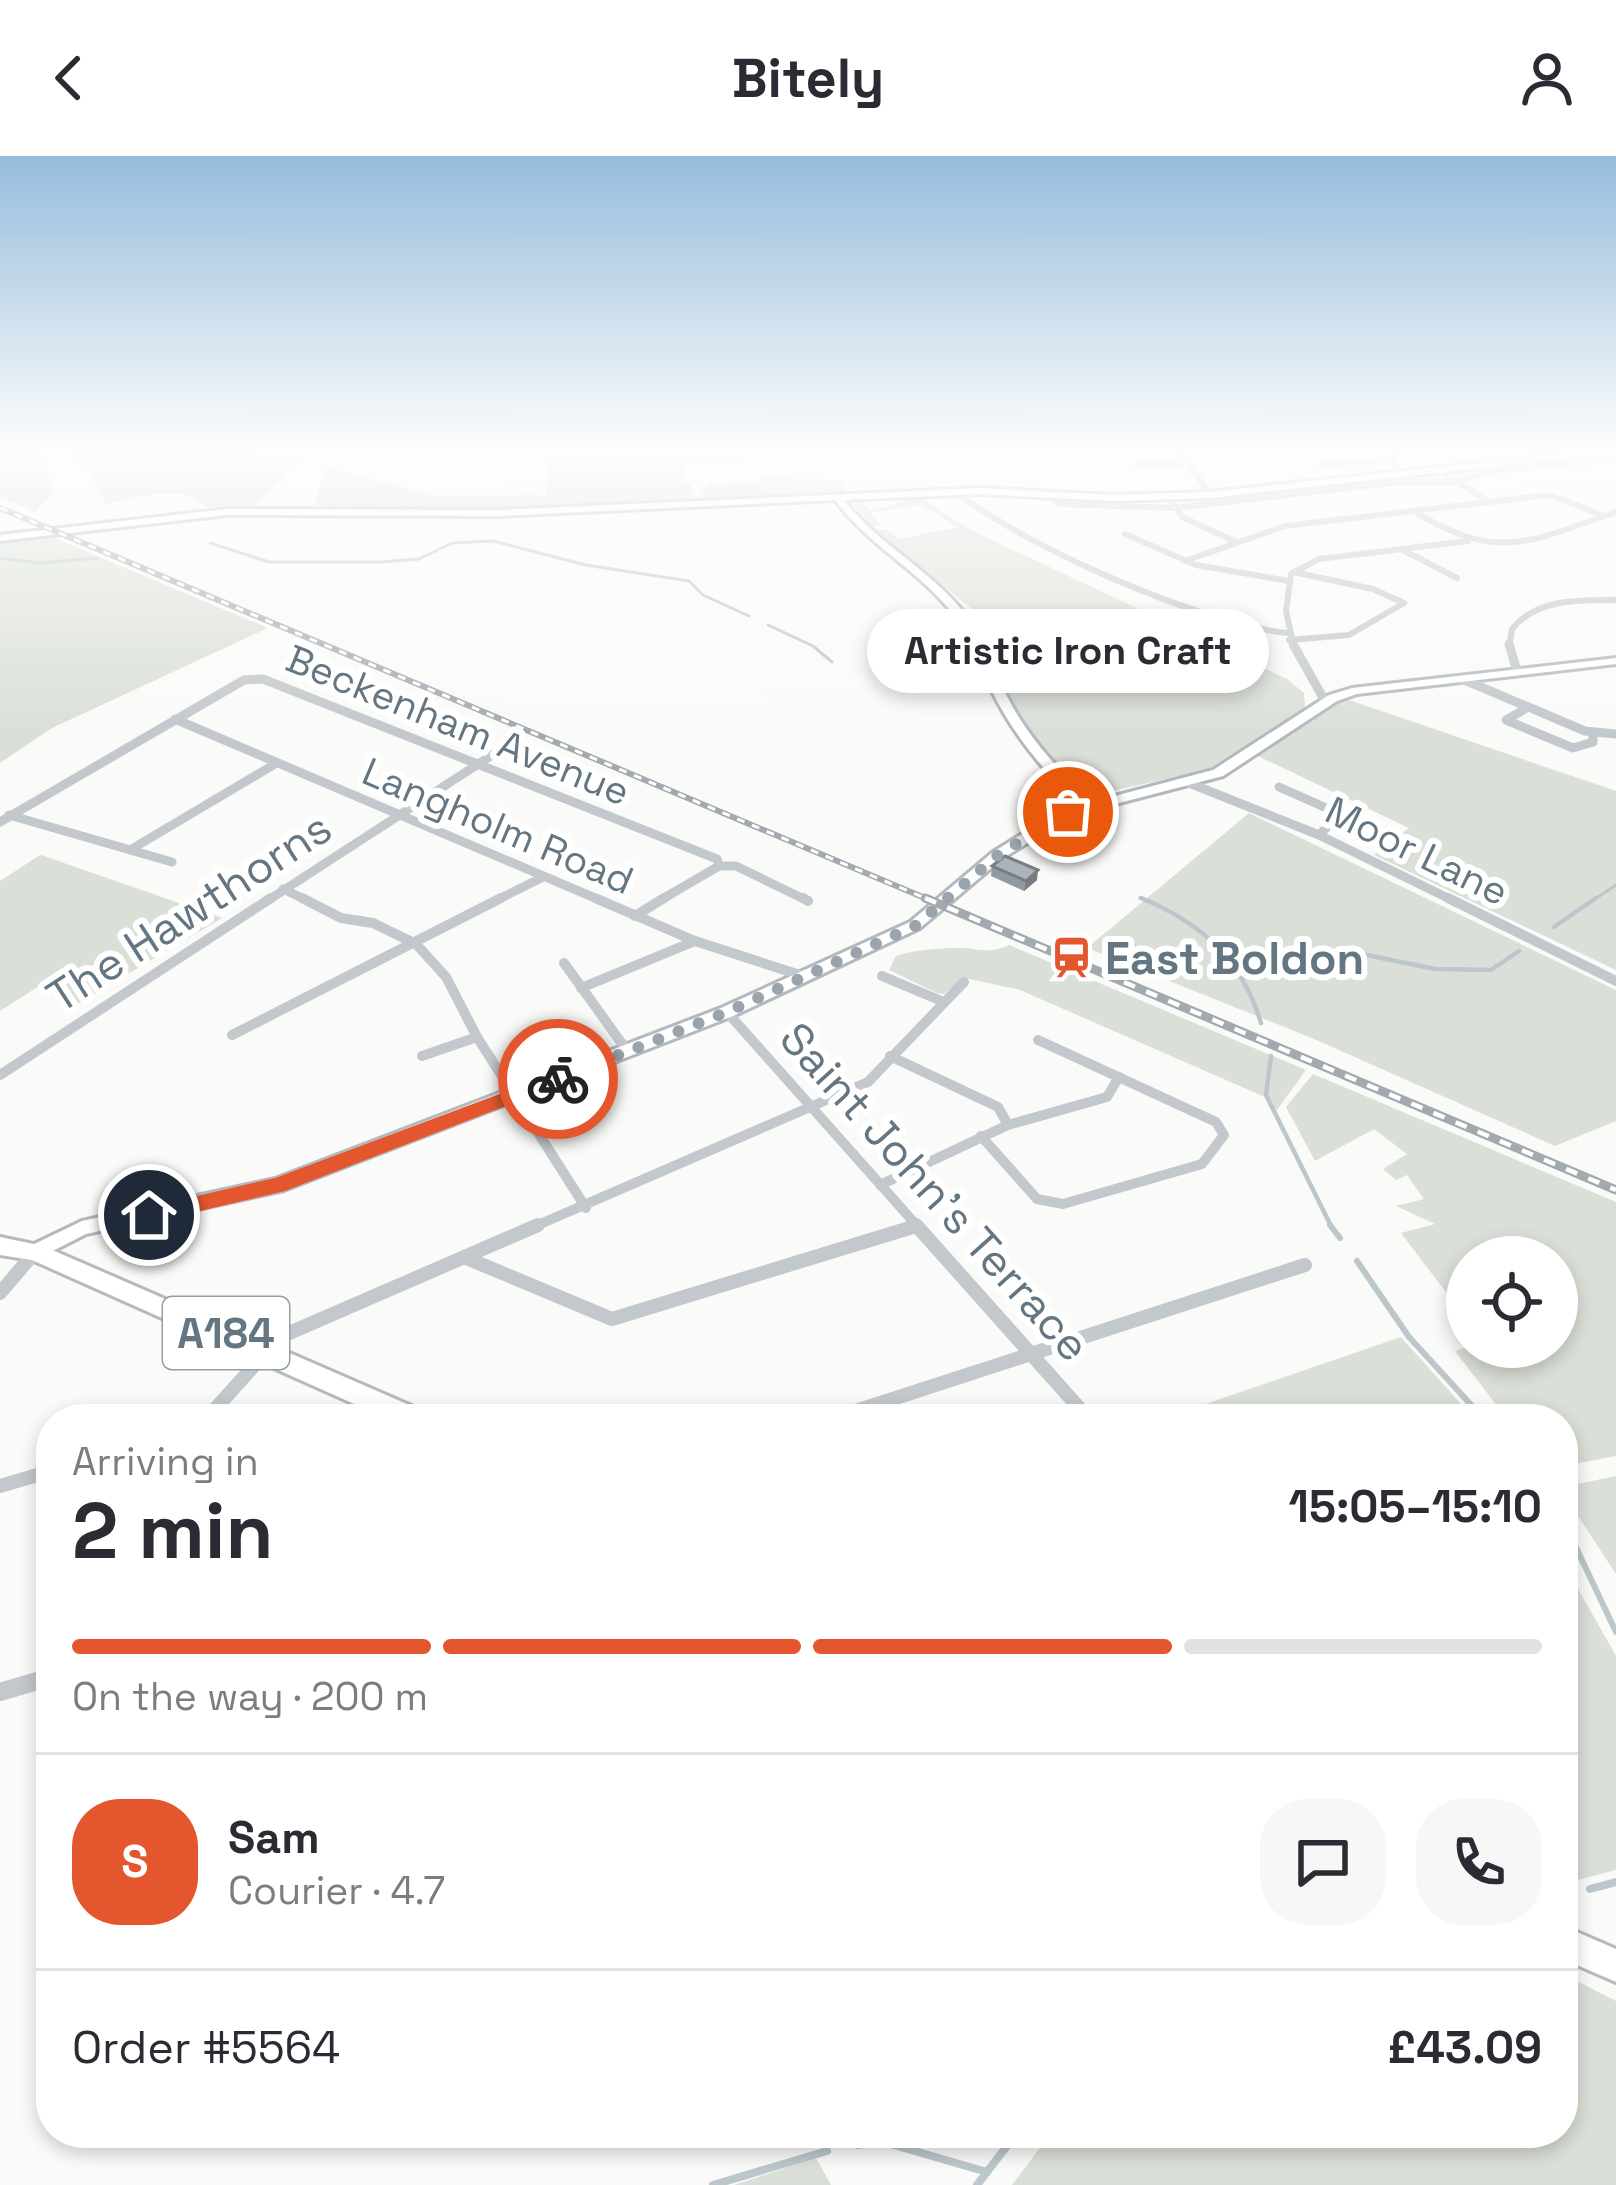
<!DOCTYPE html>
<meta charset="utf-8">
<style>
:root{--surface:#fff;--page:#f7f7f7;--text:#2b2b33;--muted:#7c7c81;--line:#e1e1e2;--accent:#e4572e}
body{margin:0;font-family:"Space Grotesk",sans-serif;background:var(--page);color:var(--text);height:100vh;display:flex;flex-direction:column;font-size:45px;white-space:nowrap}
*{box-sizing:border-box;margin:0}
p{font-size:39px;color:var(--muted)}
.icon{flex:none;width:66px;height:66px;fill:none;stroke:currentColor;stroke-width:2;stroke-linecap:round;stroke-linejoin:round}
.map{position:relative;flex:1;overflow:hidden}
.sheet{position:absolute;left:36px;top:1248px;width:1542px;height:744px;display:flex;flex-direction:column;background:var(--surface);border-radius:48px;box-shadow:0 6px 18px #0003}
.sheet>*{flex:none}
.buttons{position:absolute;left:1446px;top:1080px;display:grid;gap:24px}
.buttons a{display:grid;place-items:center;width:132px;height:132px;border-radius:50%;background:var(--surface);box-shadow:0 6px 18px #0003;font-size:60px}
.pin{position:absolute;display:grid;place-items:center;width:102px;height:102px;color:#fff;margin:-51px;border:6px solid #fff;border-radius:50%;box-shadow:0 3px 12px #0007}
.courier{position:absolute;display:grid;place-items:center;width:120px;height:120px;margin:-60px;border:9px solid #e4572e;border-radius:50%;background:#fff;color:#222;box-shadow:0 3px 15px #0007}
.bubble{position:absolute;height:84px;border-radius:42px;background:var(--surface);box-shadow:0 6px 18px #0003;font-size:39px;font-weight:800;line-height:84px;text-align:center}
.head em{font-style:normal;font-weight:800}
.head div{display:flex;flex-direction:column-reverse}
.head{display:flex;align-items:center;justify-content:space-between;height:204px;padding:0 36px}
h1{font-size:78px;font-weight:800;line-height:90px}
.bar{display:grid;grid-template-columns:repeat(4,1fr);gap:18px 12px;align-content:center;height:144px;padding:0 36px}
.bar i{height:15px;border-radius:9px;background:var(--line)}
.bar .on{background:var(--accent)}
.bar p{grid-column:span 4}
.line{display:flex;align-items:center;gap:30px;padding:0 36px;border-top:3px solid var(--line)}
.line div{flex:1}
.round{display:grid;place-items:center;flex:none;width:126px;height:126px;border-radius:48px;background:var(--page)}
header{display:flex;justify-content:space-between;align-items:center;height:156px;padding:0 36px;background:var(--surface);font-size:54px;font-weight:800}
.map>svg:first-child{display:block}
.green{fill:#dadfd7}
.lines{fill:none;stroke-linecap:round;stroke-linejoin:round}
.stream-far3{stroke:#bbc7cb;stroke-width:3}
.stream-far2{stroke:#bbc7cb;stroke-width:4.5}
.stream-far1{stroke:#bbc7cb;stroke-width:6}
.stream{stroke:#bbc7cb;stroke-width:8}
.secondary-casing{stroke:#b3babf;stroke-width:6}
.primary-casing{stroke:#b5babe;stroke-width:6}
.street-far4{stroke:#c3c8cc;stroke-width:6}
.street-far3{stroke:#c3c8cc;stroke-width:9}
.street-far2{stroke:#c3c8cc;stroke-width:10}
.street-far1{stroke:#c3c8cc;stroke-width:14}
.street{stroke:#c3c8cc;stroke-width:18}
.secondary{fill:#fff;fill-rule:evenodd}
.primary{fill:#fff;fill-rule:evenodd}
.rail-far1-casing{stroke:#a2aab0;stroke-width:6}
.rail-casing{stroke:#a2aab0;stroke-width:9}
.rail-far1{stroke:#fff;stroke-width:3;stroke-dasharray:8;stroke-linecap:butt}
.rail{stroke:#fff;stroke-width:4.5;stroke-dasharray:12;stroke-linecap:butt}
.wall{fill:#929a9f}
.shaded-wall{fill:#777d82}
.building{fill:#aab3b9;stroke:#777d82;stroke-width:3}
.route{fill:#e4572e}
.done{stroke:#99a4ac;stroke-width:12;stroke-dasharray:0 21.6}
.labels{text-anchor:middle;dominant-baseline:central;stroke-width:12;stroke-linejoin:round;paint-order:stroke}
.far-street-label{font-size:39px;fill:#657683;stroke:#fff}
.shield{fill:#fff;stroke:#939fa8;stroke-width:3}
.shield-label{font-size:42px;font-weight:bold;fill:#657683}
.street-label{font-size:45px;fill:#657683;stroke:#fff}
.poi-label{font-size:45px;font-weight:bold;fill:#657683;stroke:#fff;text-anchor:start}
</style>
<header><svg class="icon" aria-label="back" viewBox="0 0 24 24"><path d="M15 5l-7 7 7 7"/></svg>Bitely<svg class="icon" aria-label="person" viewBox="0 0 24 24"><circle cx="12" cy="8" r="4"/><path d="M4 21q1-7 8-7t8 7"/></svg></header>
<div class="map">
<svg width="1616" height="2029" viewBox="0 0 1616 2029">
<rect width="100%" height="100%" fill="#fafaf8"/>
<!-- green -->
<g class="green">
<path d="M0,292H56L40,296L55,335L35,356L0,341Z"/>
<path d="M61,292H311L257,349L206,351C182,325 138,343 106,348L89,316Z"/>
<path d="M551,292H742V305L683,307V326L691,329L693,338L686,347L477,354H313L326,311L434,340L546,339Z"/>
<path d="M761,321L845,325V339L694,347L709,329L755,326Z"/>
<path d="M918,340L971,374L1287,523L1304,537L1305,552L1207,614L1103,637C1050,629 1015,557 998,511C990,491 991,475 978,458L876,374L886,373L900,383L958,371L921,349L869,357L881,370L873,371L853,348L895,341L862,346L870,355L907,345L904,341Z"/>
<path d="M54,382L268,472L52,572L0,607V387Z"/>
<path d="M1343,542L1616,635V814L1374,699L1409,672L1258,600Z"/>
<path d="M1249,657L1616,834V965L1555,990L1314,883L1087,792Z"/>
<path d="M40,699H41L222,762L79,847L39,830L0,855V725Z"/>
<path d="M1009,789L1306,914L1277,954L1265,941L1020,834L965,822L944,838L937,837L889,814L896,800C913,794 940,792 958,792C979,792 989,799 1009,789Z"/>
<path d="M1313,918L1616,1046V1300L1563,1310V1263H1507L1455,1195L1467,1191H1557V1101H1467V1164L1401,1077L1435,1068L1396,1050L1424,1043L1407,1019L1396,1024L1383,1013L1407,998L1374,973L1315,1005L1286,951Z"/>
<path d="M1401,1181L1468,1256L1453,1263H1162Z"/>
<path d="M1616,1320V1418L1563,1337V1331Z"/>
<path d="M1564,1408L1616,1500V1714L1563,1728Z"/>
<path d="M1563,1818L1616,1845V2029H1012L1051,1977H1563Z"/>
<path d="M816,2002L831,2029H734Z"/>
</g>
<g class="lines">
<!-- stream-far3 -->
<g class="stream-far3">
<path d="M210,387L269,406H380L419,403L452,387L493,385L586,409L689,425L703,439L749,460"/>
<path d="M0,402L39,407L97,402"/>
<path d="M768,469L813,490L832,506"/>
<path d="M1140,742L1149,745"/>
<path d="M1592,745L1616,729"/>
</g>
<!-- stream-far2 -->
<g class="stream-far2">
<path d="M1141,742C1202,767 1242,804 1261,867"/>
<path d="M1554,771L1596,742"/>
<path d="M1226,793L1357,797L1435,813L1491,814L1519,795"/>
<path d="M1271,900L1266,939L1332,1072"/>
</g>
<!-- stream-far1 -->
<g class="stream-far1">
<path d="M1330,1069L1340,1082"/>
<path d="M1357,1105L1409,1181L1484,1263"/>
<path d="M1563,1364L1616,1476"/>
</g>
<!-- stream -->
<g class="stream">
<path d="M1590,1733L1616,1726"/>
<path d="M858,1989L880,1985L987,2016"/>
<path d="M713,2029L827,1995"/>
<path d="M977,2029L1017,1977"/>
</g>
<defs>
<path id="secondary" d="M1616,292V297L1210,342L1113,345L980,338L844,344C877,387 927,412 961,453C984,480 992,514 1009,544C1030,584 1060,615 1092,646L1213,614L1329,539L1352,532L1616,502V508L1357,538L1337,545L1223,620L1073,659L1003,702L920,772L733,860L284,1034L86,1078L35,1104L28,1101L25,1096L28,1091L82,1065L275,1023L721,852L910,766L993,696L1063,653L1080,649C1044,616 1012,577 991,533C979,508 972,480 954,459C920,415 869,390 835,344L499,360L227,359L0,385V379L227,353L499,354L980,332L1113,339L1210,336Z"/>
<g id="primary">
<path d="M0,1081L43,1090L423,1255L426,1263H388L32,1104L0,1099Z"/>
<path d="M1563,1770L1616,1793V1826L1563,1803Z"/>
</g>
</defs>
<!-- secondary casing -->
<use href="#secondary" class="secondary-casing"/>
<!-- primary casing -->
<use href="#primary" class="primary-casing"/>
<!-- street-far4 -->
<g class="street-far4">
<path d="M1179,292L1210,339"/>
<path d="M1136,308L1189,307"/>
<path d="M1321,308L1389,305"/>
<path d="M1440,315L1489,346"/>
<path d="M1403,319L1389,303L1405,292H1464"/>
<path d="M956,336C1026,391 1199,467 1287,477"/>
<path d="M1050,338L1059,348L1174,352L1403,326H1457L1488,315L1616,303"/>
<path d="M1173,347L1182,361L1236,386"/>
<path d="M1415,356C1500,407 1530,385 1616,356"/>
<path d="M1125,378L1196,409L1289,425"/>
<path d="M1403,394L1457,422"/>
<path d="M1185,405L1285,370L1540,340H1553L1604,360"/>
<path d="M1289,484L1349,479L1404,447L1373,433L1293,416"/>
<path d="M1294,491L1286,455L1291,418L1319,403L1468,385"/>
<path d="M1509,491L1512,473C1537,442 1580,444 1616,444"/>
</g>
<!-- street-far3 -->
<g class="street-far3">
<path d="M1293,488L1326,547"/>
<path d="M1509,488L1517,515"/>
<path d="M1462,523L1585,575L1616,578"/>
<path d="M1528,551L1506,564L1573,592L1593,586V577"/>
<path d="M175,563L602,745"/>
<path d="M1189,627L1319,679L1454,745"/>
<path d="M1279,631L1340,658L1319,679"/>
<path d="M9,659L172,706"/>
<path d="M0,666L244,524L263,523L717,703L719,710"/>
<path d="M130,694L275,608"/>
<path d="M719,710H736L808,745"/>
<path d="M283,733L308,745"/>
<path d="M267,745L506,590"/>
<path d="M495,745L543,721"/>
<path d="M659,745L719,710"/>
</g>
<!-- street-far2 -->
<g class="street-far2">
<path d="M302,742L341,762L373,767L416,788L446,821L477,881L586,1052"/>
<path d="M595,742L695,785L803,820"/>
<path d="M803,742L808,745"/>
<path d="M1448,742L1616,825"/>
<path d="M635,760L664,742"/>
<path d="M564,807L628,896"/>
<path d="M882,820L944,846"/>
<path d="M581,832L695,785"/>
<path d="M727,856L919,1072"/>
<path d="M232,879L501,742"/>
<path d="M422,900L477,881"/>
<path d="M890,900L998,951L1008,969"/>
<path d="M0,919L271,742"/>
<path d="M981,980L1037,1043L1063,1048L1202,1008L1224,979L1216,966L1038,884"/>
<path d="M880,1029L1008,969L1107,941L1119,921"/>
<path d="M531,1072L868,926L964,826"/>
<path d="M910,1072L916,1070"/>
</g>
<!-- street-far1 -->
<g class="street-far1">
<path d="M916,1069L1089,1263"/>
<path d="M464,1101L612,1163L916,1070"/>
<path d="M0,1137L35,1096"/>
<path d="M206,1263L280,1181L538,1069"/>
<path d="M831,1263L1305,1109"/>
<path d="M0,1330L51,1315"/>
</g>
<!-- street -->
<path class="street" d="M0,1536L51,1521"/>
<!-- secondary -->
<use href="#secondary" class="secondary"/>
<!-- primary -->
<use href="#primary" class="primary"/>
<defs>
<path id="rail-far1" d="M0,352L932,745"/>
<path id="rail" d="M925,742L1616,1034"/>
</defs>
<!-- rail-far1 casing -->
<use href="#rail-far1" class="rail-far1-casing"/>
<!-- rail casing -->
<use href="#rail" class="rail-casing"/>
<!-- rail-far1 -->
<use href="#rail-far1" class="rail-far1"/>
<!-- rail -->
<use href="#rail" class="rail"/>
</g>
<!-- wall -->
<path class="wall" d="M992,710L1037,724L1024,735L991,720Z"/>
<!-- shaded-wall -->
<path class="shaded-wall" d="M1038,714L1037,724L1024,735L1026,725Z"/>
<!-- building -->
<path class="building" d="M1005,700L1038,714L1026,725L992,710Z"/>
<!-- sky -->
<linearGradient id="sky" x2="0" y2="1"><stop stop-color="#96bcdc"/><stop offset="0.51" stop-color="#fdfdfc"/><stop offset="1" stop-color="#fdfdfc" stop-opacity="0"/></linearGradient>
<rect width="1616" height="576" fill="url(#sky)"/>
<!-- route -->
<path class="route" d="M558,916L565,918V927L285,1035L149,1067L139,1059L149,1051L275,1022Z"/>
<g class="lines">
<!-- done -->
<path class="done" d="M558,923L727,856L915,770L998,699L1068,656"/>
</g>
<!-- icons -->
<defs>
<symbol id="station-bare" viewBox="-9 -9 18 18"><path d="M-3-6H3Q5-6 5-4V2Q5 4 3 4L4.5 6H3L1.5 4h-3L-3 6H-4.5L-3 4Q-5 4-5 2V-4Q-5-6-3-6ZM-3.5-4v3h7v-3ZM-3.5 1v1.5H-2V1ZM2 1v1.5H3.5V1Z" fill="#e4572e" stroke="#fff" stroke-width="2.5" paint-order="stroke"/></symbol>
</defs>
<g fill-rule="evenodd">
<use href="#station-bare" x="1042" y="772" width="59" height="59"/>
</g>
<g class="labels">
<!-- far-street labels -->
<g class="far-street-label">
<text transform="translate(458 569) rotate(22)">Beckenham Avenue</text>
<text transform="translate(498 670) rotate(23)">Langholm Road</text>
<text transform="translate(1417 695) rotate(26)">Moor Lane</text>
</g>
<!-- shield labels -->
<rect class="shield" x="163" y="1141" width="126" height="72" rx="9"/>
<g class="shield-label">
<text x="226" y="1177">A184</text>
</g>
<!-- street labels -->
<g class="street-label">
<text transform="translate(189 756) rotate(-33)">The Hawthorns</text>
<text transform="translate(935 1036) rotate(48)">Saint John's Terrace</text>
</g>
<!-- poi labels -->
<g class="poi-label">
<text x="1105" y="802">East Boldon</text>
</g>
</g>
</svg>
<div class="buttons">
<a><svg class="icon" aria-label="locate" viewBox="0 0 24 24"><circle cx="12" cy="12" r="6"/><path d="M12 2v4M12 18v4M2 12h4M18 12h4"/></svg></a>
</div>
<div class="pin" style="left:1068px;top:656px;background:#ea580c"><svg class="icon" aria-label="bag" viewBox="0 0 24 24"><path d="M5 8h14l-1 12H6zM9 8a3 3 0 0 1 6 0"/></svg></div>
<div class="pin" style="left:149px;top:1059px;background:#1f2937"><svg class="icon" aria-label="home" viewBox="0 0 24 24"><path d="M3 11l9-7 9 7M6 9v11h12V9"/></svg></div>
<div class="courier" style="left:558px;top:923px"><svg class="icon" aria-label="bike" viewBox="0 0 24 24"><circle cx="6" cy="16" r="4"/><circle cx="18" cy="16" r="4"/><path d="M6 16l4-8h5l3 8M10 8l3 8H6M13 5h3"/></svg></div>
<div class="bubble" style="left:867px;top:453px;width:402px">Artistic Iron Craft</div>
<section class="sheet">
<div class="head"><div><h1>2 min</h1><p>Arriving in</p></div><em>15:05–15:10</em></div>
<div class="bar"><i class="on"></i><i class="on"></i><i class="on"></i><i></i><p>On the way · 200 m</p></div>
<div class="line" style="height:216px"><b class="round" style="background:var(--accent);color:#fff">S</b><div><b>Sam</b><p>Courier · 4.7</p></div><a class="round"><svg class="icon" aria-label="chat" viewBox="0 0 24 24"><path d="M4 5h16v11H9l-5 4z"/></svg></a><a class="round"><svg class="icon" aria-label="phone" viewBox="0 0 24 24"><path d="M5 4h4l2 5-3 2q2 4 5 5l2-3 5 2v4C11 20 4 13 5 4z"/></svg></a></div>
<div class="line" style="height:156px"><div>Order #5564</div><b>£43.09</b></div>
</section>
</div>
